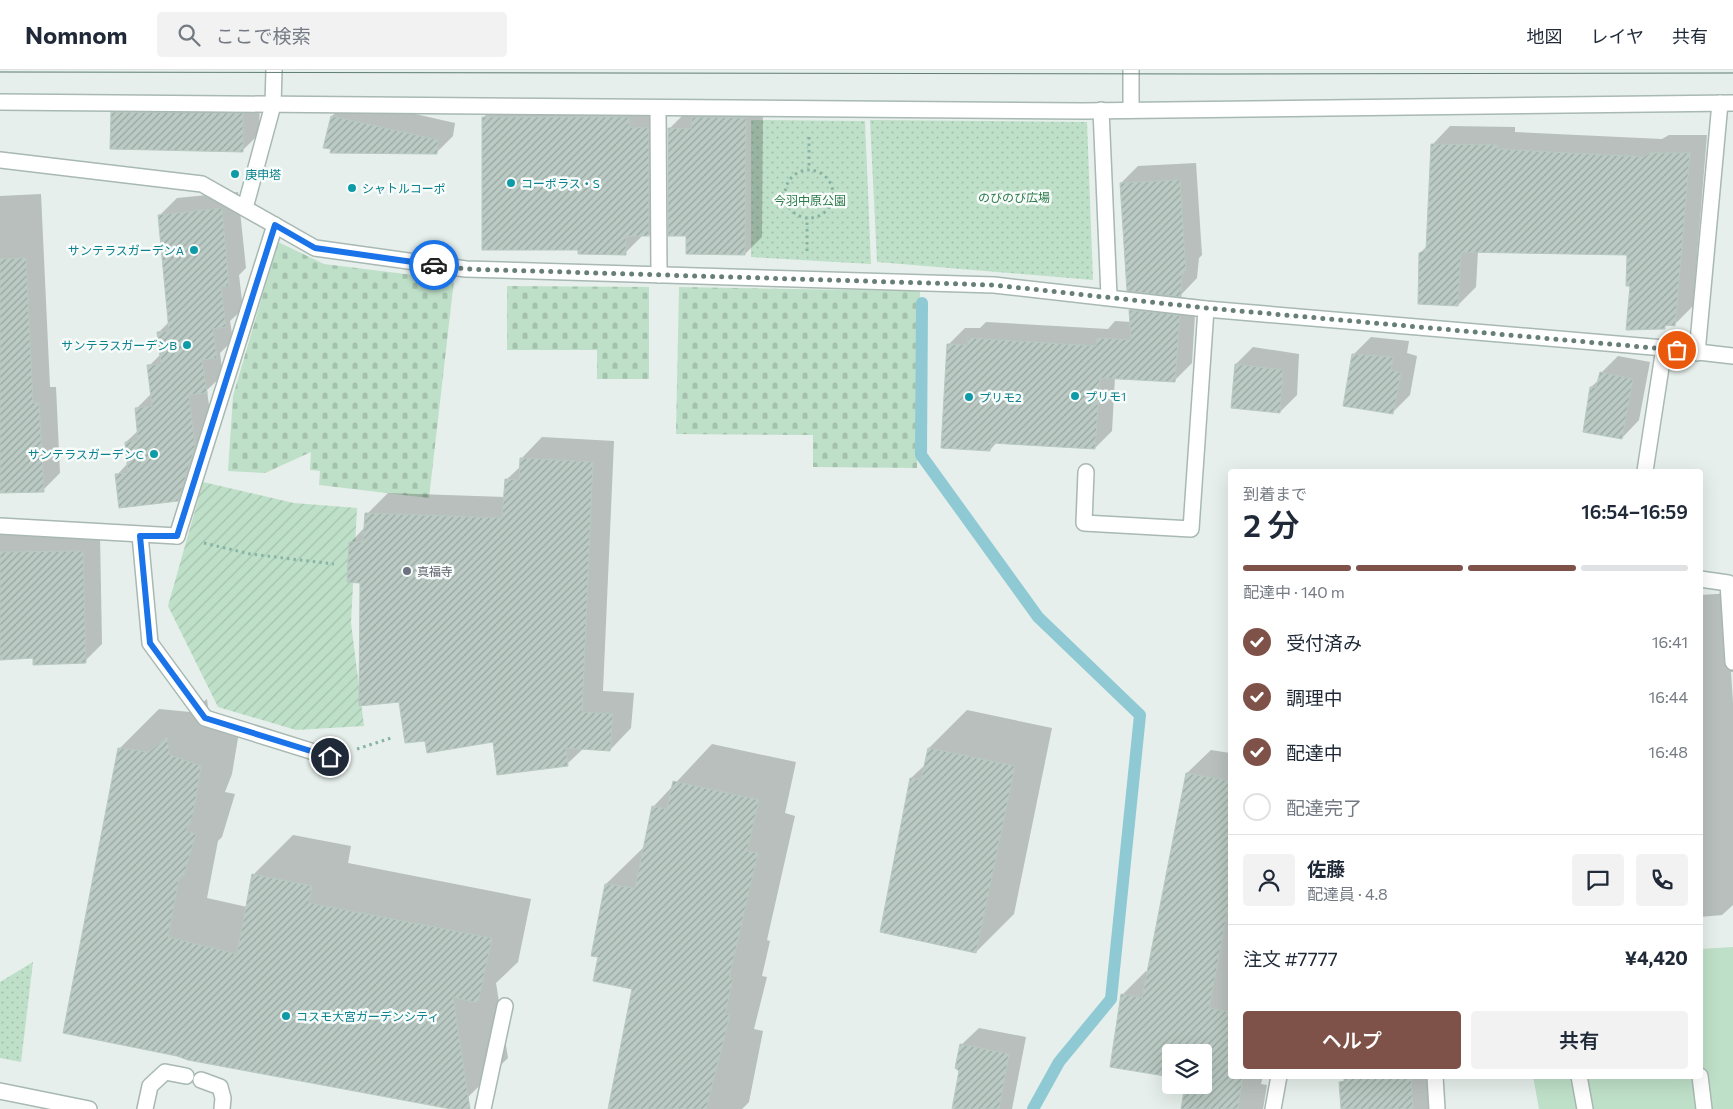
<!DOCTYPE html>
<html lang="ja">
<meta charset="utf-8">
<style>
:root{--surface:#fff;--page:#f2f2f3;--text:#1f2937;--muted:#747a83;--line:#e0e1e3;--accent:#7f5249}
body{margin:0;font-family:Commissioner,"Noto Sans JP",sans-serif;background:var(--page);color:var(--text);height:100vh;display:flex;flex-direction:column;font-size:19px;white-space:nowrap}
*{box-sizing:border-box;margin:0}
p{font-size:16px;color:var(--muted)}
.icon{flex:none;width:28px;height:28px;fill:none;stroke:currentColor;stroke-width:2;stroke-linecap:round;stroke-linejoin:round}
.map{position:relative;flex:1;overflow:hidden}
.panel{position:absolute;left:1228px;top:399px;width:475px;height:610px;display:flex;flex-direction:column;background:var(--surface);border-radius:5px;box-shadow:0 5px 20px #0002}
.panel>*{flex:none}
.controls{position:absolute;left:1162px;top:974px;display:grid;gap:10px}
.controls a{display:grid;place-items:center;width:50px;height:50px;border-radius:5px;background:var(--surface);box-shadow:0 5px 20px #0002;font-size:25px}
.pin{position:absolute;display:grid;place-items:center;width:42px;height:42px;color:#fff;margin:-21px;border:2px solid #fff;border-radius:50%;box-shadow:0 1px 5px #0007}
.courier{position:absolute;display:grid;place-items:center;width:50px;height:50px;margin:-25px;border:4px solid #1a73e8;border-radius:50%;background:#fff;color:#222;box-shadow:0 1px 6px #0007}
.overview em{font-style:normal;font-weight:600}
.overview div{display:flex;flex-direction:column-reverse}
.overview{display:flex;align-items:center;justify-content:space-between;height:85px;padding:0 15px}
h1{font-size:32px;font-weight:600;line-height:38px}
.bar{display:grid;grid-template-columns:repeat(4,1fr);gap:8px 5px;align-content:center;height:60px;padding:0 15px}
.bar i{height:6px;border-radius:4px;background:var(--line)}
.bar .current{background:var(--accent)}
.bar p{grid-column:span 4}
.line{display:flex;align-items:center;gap:12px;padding:0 15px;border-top:1px solid var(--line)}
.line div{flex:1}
.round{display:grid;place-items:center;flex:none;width:52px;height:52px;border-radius:5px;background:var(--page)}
ol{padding:0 15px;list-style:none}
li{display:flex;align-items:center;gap:15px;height:55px}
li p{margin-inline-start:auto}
li .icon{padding:5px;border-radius:50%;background:var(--accent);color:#fff;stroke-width:4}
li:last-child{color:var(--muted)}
li i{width:28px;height:28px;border:2px solid var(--line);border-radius:50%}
.action{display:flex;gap:10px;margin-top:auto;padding:10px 15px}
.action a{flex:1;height:58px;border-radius:5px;background:var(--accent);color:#fff;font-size:20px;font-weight:600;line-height:58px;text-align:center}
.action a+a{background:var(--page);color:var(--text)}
header{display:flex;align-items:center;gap:30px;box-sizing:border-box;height:70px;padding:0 25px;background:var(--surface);border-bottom:1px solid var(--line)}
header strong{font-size:24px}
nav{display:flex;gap:28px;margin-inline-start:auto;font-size:18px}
.search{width:350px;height:45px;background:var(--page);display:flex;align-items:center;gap:12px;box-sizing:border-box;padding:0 18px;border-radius:5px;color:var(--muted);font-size:19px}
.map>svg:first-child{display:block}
.grass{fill:#bfe0c8}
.cemetery{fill:url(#cemetery-stones)}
.park{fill:url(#park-dots)}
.garden{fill:url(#garden-furrows)}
.shadow{fill:#0003}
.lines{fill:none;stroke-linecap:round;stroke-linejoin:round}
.stream{stroke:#8ec9d4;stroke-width:12}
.building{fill:url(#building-hatch);stroke:#b8c9c2}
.lane-casing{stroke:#a8b8b2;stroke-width:18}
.street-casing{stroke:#a8b8b2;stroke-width:18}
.path{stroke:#86b3a5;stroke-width:3;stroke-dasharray:2.5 4;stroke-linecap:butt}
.lane{stroke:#fff;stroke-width:15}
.street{stroke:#fff;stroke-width:15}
.tram{stroke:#5f7d75;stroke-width:1}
.done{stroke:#687f78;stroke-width:5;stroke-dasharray:0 9}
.route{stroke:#1a73e8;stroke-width:6}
.culture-dot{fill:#0f9aa8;stroke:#f7fbf9;stroke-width:2}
.worship-dot{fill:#6b7280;stroke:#f7fbf9;stroke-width:2}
.labels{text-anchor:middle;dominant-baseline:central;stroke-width:5;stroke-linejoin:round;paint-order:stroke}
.culture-label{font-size:12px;fill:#0d838f;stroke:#f7fbf9;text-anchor:start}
.park-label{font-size:12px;fill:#2d7a4b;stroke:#f7fbf9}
.worship-label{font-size:12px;fill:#5b616d;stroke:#f7fbf9;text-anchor:start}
</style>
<header>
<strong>Nomnom</strong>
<div class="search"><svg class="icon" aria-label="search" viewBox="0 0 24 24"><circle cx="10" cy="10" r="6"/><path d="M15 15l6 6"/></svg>ここで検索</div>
<nav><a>地図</a><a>レイヤ</a><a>共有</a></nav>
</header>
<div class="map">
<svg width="1733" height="1039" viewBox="0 0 1733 1039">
<defs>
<pattern id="cemetery-stones" width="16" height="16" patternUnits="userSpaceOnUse" patternTransform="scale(1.25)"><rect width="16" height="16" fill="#bfe0c8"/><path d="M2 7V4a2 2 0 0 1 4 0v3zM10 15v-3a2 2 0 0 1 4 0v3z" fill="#a4c1ad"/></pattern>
<pattern id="park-dots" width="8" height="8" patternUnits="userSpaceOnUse" patternTransform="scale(1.25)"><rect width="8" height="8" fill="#bfe0c8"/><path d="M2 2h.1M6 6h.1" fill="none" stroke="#a4c1ad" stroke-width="1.8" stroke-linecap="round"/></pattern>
<pattern id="garden-furrows" width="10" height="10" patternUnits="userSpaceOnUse" patternTransform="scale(1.25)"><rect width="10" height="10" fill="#bfe0c8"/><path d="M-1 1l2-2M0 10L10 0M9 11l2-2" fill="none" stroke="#a4c1ad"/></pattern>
<pattern id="building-hatch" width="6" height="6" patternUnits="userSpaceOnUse" patternTransform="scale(1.25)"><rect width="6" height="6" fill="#bbcac4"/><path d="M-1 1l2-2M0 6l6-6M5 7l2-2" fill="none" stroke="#98a6a0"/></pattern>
</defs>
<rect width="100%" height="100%" fill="#e6efeb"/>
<!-- grass -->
<path class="grass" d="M1733,877V1039H1539L1533,1006H1700V879Z"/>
<!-- cemetery -->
<g class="cemetery">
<path d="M278,172L324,194L454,210L429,428L319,415L320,401L310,400L311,382L265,403L228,401L233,326Z"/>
<path d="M507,216L649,217V309H597V280H507Z"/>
<path d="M679,217L920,221L917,398L813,397V365L676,364Z"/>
</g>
<!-- park -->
<g class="park">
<path d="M751,50L865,51L871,194L751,187Z"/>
<path d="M870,50L1087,52L1093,210L877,192Z"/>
<path d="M33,892L21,992L0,988V912Z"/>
</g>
<!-- garden -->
<path class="garden" d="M203,412L294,433L357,438L351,553L364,656L296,660L218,637L168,536Z"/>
<!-- shadow -->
<g class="shadow">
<path d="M129,26L260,27L259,64L242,81L112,43Z"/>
<path d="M349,29L455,53L453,66L436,83L332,46Z"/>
<path d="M500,31L665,41L666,148L649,165H643L625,183L579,178L483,48Z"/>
<path d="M763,31L762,167L745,184L687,165L669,59L686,42Z"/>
<path d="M1450,56L1515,57V62L1662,69L1669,65H1707L1693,236L1675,254H1668L1664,258L1632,215L1628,184L1478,181L1476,217L1458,235L1420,183L1427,176L1432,75Z"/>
<path d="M1196,93L1202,185L1199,188L1197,208L1179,227L1196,229L1192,293L1175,310L1115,307L1112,361L1095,378L997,372L990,380L948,275L965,258H980L986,252L1108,259L1115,251L1131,252L1130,240L1148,222L1121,113L1138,96Z"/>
<path d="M238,122L246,198L239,205L243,239L230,251L233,270L220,283L223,305L207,320L212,359L195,413L178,430L117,405L128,393L126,372L139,360L136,339L152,323L149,296L161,284L158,263L169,252L160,145L177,128Z"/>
<path d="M41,124L50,317H56L60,403L43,420L0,422V126Z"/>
<path d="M1371,267L1409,271L1407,283L1417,286L1410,325L1393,342L1354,284Z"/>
<path d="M1253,277L1299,284L1297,325L1280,342L1236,294Z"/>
<path d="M1618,286L1650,292L1639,350L1622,368L1591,317L1600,309L1601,303Z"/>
<path d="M542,367L614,371L603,621L634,623L631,658L610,680L584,678L567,694L494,671L426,670L400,630L350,473L365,457L367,444L388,423L505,427L506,410L521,396V389Z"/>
<path d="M0,459L20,460V466L100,465L102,574L85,591L34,587L0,589Z"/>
<path d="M1733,523V602H1731L1733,633V835L1722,845L1700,847V525Z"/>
<path d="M207,629L209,645L240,656L232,704L225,722L235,724L222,767L218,771L207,828L247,837L253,805L293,765L351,776L348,793L531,829L518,892L496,913L508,988L468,1027L188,989L119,679L159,639L190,642Z"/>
<path d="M967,640L1052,658L1014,844L976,882L911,708L926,694L929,678Z"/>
<path d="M712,674L796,692L785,743L795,746L767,870L770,871L762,906L767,907L754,959L763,961L749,1032L742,1039H609L634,918L599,886L606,814L645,776L654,736Z"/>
<path d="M1211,680L1230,683V1006H1263L1261,1014L1267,1015L1263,1039H1182L1186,1015H1204V982H1171V1006L1111,996L1122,925L1146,901L1148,902L1187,703Z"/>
<path d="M979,958L1026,967L1012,1039H953L961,1001V975Z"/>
<path d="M1345,1006H1432L1434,1039H1358Z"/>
</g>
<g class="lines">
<!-- stream -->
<path class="stream" d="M922,233L921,385L1038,547L1140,645L1111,929L1059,992L1033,1039"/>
</g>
<!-- building -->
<g class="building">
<path d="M111,42L243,43V82L110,79Z"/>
<path d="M331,46L438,70L437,84L330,83L331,79L323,78Z"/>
<path d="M482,47H629V57L649,58V166H626V185L578,184V180H482Z"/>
<path d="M692,47L746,48L745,185L686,184V166H668V58L691,59Z"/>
<path d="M1431,74L1497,75V79L1643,87L1650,83H1690L1675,256L1665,255V259L1626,260L1630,216H1626L1627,185L1461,182L1458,236L1418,234L1419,183L1426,180Z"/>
<path d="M1180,110L1186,203H1182L1181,227L1127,221L1120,113Z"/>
<path d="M222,138L229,216L221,217L226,257L213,259L217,288L202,290L207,323L189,325L195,377L178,431L119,438L115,404L128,403L125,372L138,370L135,338L152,336L147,295L161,294L157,262L169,261L158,145Z"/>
<path d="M26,188L33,333H39L44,422L0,423V189Z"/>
<path d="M1129,240L1180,245L1175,312L1100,308L1095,379L991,373L990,381L941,378L947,274L968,275V268L1096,276L1097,268L1131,270Z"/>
<path d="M1352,284L1393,287L1391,300L1401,303L1393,344L1343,336Z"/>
<path d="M1235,294L1283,300L1280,343L1231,338Z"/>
<path d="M1600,302L1633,309L1622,369L1583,362L1590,317H1596Z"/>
<path d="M520,388L593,392L582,642L613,644L610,681L566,678L568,696L497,705L493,672L427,683L425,671L405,673L399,632L359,636L360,513L347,512L349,472H363L365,443L502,448L505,409L519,410Z"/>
<path d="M83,481L86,593L33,595V588L0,590V482Z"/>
<path d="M167,667L170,685L201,696L193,745L186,761L196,764L183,808H179L168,867L237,884L252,804L312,816L309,833L492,868L478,933L453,927L470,1039H451L188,990L177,986L63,963L118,678L149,682Z"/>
<path d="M928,678L1015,696L976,883L880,862L910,708L921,710Z"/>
<path d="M1186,703L1230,711V828L1209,938L1230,942V1006H1243L1238,1039H1181L1185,1015H1204V982H1171V1007L1110,997L1121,924L1142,928Z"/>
<path d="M673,711L759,730L747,781L758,783L729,908L733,909L725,944L730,945L706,1039H608L632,919L593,911L598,887L591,886L605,814L635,818L652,736L667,739Z"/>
<path d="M960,974L1009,984L999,1039H952L959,1001L955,998Z"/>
<path d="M1344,1006H1411L1413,1039H1341L1339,1012L1344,1011Z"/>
</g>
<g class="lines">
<defs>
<g id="lane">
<path d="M245,138L273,35"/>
<path d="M140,465L150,573L205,648L330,687"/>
<path d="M177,466L275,155"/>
<path d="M201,1010L220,1017L223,1028L222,1039"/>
<path d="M145,1039L150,1016L165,1002L186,1006"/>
<path d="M483,1039L505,936"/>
</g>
<g id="street">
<path d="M0,32L1083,41L1733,33"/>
<path d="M273,35L274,0"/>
<path d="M658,38L659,205"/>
<path d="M1101,40L1109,226"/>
<path d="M1131,40V0"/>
<path d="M0,90L202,114L315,178L466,199L994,215L1206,239L1664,278L1733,286"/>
<path d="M1697,283L1720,33"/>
<path d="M1645,401L1664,278"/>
<path d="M1086,402L1084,453L1191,459L1206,239"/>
<path d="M0,456L177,466"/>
<path d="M1700,509L1728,513L1733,592"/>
<path d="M1435,1006L1437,1039"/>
<path d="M1579,1006L1585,1039"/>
<path d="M1700,1006L1704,1039"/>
<path d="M0,1021L89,1039"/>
<path d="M1273,1039L1279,1006"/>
</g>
</defs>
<!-- lane casing -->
<use href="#lane" class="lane-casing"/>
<!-- street casing -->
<use href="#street" class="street-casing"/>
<!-- path -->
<g class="path">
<path d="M809,67V99"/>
<circle cx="809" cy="124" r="24"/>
<path d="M807,181V148"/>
<path d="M204,473L250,484L334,494"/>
<path d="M357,679L394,667"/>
</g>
<!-- lane -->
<use href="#lane" class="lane"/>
<!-- street -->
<use href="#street" class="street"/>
<!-- tram -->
<path class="tram" d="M0,2L1223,4L1733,3"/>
</g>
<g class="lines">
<!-- done -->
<path class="done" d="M434,195L466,199L994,215L1206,238L1677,280"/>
<!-- route -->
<path class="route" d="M330,687L205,648L150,573L140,466H177L275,155L315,178L434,195"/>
</g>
<!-- markers -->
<g class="culture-dot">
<circle cx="235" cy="104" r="5"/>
<circle cx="511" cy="113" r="5"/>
<circle cx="352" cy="118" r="5"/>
<circle cx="194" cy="180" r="5"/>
<circle cx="187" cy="275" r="5"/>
<circle cx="1075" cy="326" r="5"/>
<circle cx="969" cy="327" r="5"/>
<circle cx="154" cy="384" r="5"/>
<circle cx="286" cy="946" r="5"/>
</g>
<circle class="worship-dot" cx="407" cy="501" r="5"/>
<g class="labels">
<!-- culture labels -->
<g class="culture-label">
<text x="245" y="104">庚申塔</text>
<text x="521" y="113">コーポラス・S</text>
<text x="362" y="118">シャトルコーポ</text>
<text x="184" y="180" text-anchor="end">サンテラスガーデンA</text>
<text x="177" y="275" text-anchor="end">サンテラスガーデンB</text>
<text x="1085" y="326">プリモ1</text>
<text x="979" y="327">プリモ2</text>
<text x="144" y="384" text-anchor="end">サンテラスガーデンC</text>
<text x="296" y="946">コスモ大宮ガーデンシティ</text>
</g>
<!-- park labels -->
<g class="park-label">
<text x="1014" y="127">のびのび広場</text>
<text x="810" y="130">今羽中原公園</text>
</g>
<!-- worship labels -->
<g class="worship-label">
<text x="417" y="501">真福寺</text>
</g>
</g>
</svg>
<div class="controls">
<a><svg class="icon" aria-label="layers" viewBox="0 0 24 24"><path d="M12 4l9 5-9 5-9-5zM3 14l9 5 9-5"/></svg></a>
</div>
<div class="pin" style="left:1677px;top:280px;background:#ea580c"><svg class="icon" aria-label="bag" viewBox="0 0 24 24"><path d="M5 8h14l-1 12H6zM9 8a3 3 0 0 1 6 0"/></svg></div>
<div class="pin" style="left:330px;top:687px;background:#1f2937"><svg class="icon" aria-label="home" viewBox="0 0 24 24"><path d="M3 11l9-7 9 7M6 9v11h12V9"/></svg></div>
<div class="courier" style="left:434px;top:195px"><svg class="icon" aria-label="car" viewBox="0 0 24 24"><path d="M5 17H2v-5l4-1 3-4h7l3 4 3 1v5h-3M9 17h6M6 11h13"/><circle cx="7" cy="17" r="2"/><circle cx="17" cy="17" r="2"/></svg></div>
<section class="panel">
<div class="overview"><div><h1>2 分</h1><p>到着まで</p></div><em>16:54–16:59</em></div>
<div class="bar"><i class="current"></i><i class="current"></i><i class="current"></i><i></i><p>配達中 · 140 m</p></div>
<ol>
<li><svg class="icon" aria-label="check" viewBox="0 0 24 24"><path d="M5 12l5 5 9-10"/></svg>受付済み<p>16:41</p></li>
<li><svg class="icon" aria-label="check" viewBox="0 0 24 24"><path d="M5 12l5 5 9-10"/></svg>調理中<p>16:44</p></li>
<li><svg class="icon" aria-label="check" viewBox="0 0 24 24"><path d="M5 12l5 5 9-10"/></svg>配達中<p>16:48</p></li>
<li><i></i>配達完了</li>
</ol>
<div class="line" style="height:90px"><a class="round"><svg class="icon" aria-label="person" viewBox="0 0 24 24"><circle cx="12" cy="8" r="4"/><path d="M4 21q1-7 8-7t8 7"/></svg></a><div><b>佐藤</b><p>配達員 · 4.8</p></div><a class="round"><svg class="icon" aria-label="chat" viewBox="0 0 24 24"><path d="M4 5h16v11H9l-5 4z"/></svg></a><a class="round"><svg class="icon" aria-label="phone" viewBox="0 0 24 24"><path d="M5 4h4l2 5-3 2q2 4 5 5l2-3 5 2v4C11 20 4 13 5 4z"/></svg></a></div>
<div class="line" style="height:65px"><div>注文 #7777</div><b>¥4,420</b></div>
<div class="action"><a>ヘルプ</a><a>共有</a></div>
</section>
</div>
